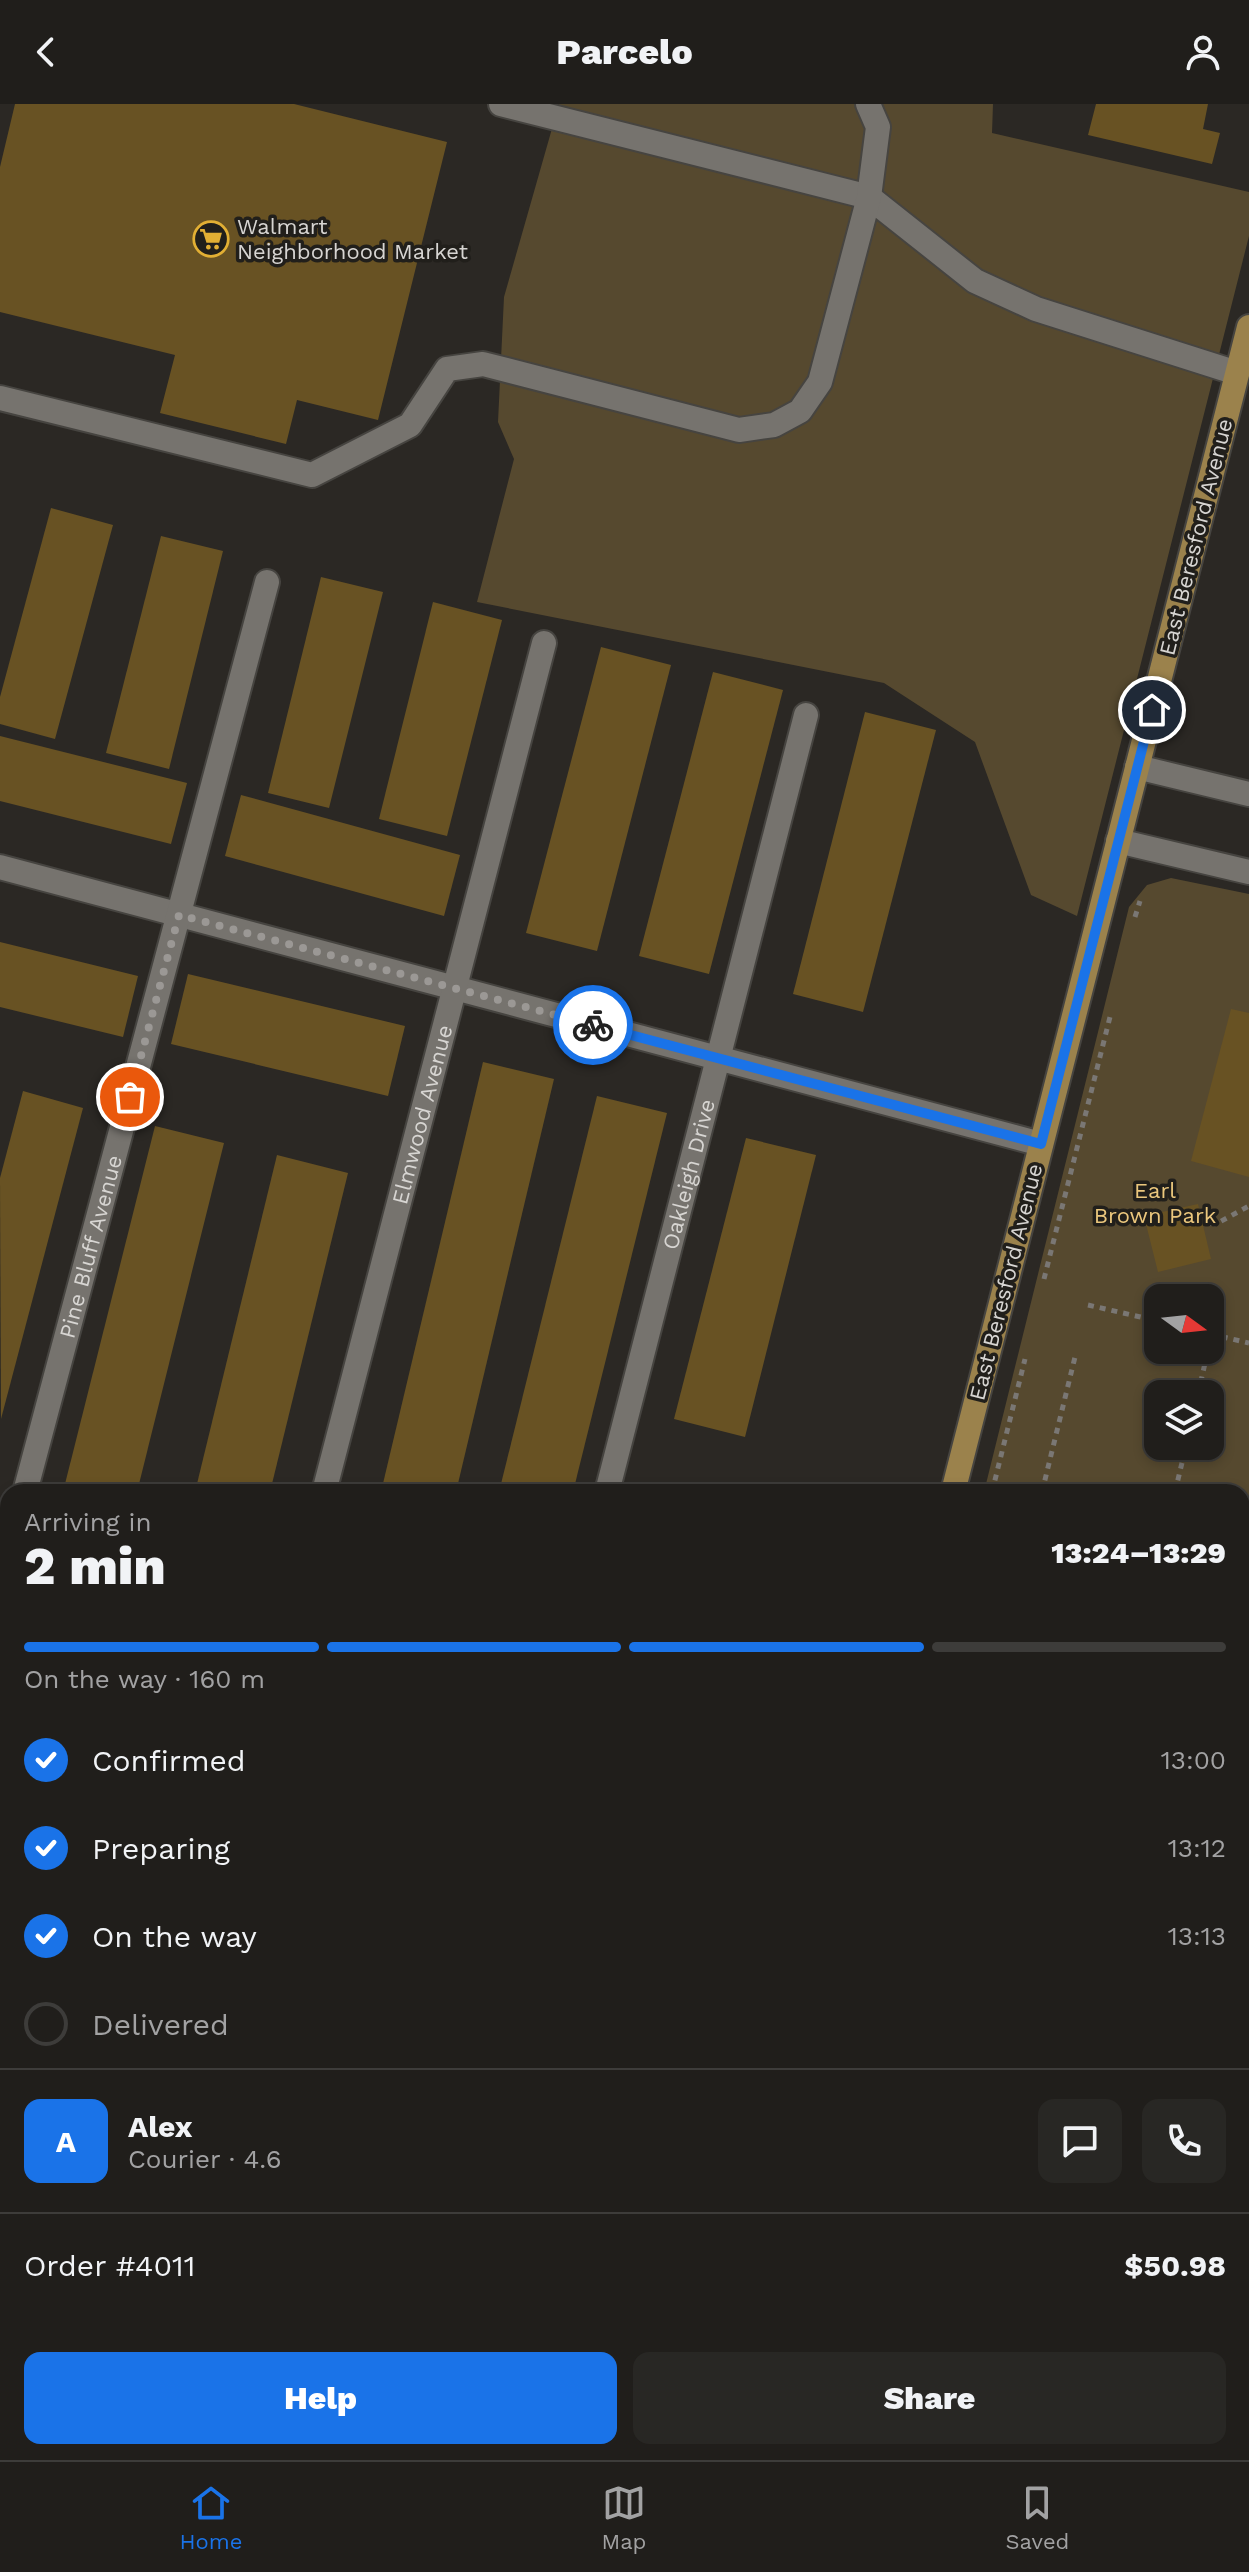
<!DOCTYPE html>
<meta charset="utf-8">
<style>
:root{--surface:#201e1b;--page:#282724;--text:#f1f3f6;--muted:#a2a2a3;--line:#3d3c3a;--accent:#1a73e8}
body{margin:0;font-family:"Work Sans",sans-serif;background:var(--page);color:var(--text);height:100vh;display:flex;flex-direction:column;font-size:30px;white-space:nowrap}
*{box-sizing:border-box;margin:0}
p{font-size:26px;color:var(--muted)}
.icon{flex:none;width:44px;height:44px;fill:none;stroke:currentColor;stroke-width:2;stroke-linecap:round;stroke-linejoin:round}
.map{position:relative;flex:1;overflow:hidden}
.drawer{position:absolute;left:0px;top:1380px;width:1250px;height:976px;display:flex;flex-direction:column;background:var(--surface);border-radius:24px 24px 0 0;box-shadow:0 4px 12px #0003,0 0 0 2px var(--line)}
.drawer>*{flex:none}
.needle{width:52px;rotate:105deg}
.tools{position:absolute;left:1144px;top:1180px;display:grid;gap:16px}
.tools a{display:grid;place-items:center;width:80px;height:80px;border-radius:16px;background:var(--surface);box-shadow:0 4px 12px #0003,0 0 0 2px var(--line);font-size:40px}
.pin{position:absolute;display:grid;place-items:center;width:68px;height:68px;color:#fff;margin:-34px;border:4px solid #fff;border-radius:50%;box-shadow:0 2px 8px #0007}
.courier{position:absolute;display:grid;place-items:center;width:80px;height:80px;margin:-40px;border:6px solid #1a73e8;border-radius:50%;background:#fff;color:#222;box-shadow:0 2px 10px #0007}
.head em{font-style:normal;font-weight:800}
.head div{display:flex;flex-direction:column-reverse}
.head{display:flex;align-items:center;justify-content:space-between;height:136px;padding:0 24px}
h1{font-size:52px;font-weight:800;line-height:60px}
.bar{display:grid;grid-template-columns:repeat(4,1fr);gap:12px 8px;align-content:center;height:96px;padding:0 24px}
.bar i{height:10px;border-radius:6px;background:var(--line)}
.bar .current{background:var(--accent)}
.bar p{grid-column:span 4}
.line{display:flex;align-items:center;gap:20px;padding:0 24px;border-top:2px solid var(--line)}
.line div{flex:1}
.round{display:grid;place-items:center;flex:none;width:84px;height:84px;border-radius:16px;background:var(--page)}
ol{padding:0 24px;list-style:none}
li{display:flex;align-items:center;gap:24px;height:88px}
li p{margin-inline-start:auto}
li .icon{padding:8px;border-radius:50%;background:var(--accent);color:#fff;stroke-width:4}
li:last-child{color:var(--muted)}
li i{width:44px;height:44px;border:4px solid var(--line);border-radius:50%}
.primary-button{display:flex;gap:16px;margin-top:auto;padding:16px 24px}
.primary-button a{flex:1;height:92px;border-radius:16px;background:var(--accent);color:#fff;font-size:32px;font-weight:800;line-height:92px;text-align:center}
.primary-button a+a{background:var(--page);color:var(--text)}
header{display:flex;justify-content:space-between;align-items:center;height:104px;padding:0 24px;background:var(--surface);font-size:36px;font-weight:800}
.tab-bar{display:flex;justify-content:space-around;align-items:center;height:112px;border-top:2px solid var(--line);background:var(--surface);font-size:22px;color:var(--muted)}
.tab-bar a{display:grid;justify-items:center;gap:4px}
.tab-bar .current{color:var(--accent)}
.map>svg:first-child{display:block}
.green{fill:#56492f;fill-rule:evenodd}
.building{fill:#685223}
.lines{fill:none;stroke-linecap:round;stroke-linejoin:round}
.minor-casing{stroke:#464440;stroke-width:28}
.major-casing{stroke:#464440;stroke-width:28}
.path{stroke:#7a7774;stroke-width:5;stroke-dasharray:6 6;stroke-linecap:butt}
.minor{stroke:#76736e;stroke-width:24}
.major{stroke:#9b824c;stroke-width:24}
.done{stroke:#9b9895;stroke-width:8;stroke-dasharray:0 14.4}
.route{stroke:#1a73e8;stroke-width:10}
.labels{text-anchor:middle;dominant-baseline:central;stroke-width:7;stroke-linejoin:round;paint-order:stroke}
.poi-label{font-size:22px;fill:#d7d5d2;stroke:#211f1b;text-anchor:start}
.street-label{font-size:22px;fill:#d7d5d2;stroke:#211f1b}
.park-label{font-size:22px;fill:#ebc77d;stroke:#211f1b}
</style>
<header><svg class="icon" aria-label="back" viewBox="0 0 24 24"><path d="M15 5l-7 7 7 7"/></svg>Parcelo<svg class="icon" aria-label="person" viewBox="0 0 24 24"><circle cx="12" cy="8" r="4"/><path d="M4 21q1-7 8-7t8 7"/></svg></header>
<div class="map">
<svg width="1249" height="2356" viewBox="0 0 1249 2356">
<rect width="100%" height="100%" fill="#2b2824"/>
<!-- green -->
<g class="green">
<path d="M559,0H993L992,29L1249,88V132L1077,812L1031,791L975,638L884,579L477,498L514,355L498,318L504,193Z"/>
<path d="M1171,774L1249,790V1837L1242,1835V1388H984L1129,803L1147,781ZM1158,1194H1210V1246H1158ZM1158,1290H1210V1342H1158Z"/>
</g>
<!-- building -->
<g class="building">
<path d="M15,0H294L447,38L378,316L297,296L286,340L160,309L175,251L0,208V63Z"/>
<path d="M1096,0H1208L1203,25L1220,29L1212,60L1088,31Z"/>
<path d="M51,404L113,421L55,635L0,620V593Z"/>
<path d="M161,432L223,447L169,665L106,649Z"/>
<path d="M321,473L383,488L329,704L268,689Z"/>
<path d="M433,498L502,516L447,732L379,715Z"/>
<path d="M601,543L671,561L597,847L526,829Z"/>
<path d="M713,568L783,586L709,870L639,852Z"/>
<path d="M865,608L936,626L863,908L793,890Z"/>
<path d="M0,632L187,679L171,740L0,697Z"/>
<path d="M241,691L460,751L444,812L225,752Z"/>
<path d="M0,838L138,872L123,933L0,903Z"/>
<path d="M188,870L405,922L388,992L171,940Z"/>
<path d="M1231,905L1249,909V1073L1191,1057Z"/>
<path d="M483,958L554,975L456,1388H381Z"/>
<path d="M23,987L83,1004L1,1315L0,1074Z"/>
<path d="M597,992L667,1009L573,1388H499Z"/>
<path d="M155,1022L224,1039L137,1388H63Z"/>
<path d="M746,1034L816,1051L745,1333L674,1315Z"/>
<path d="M277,1051L348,1069L270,1388H195Z"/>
<path d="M1198,1100L1211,1155L1158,1168L1144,1112Z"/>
<path d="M0,1668L8,1669V1714L0,1713Z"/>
<path d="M1242,1984L1249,1986V2038L1242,2036Z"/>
<path d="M477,2348H601L599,2356H475Z"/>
<path d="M816,2348H875L873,2356H814Z"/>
</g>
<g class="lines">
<defs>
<g id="minor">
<path d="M501,0L869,93L975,177L1036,205L1237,269"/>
<path d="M0,294L312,371L410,321L447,265L483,260L739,326L774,321L800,307L820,278L869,93L878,23L868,0"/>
<path d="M1137,663L1249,690"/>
<path d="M1118,737L1249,768"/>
<path d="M0,763L1041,1040"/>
<path id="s1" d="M25,1388L267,478"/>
<path id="s2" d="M324,1388L544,539"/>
<path id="s3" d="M607,1388L806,611"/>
<path d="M0,1481L8,1451"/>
<path d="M0,1566L8,1568"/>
<path d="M706,2356L708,2348"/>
</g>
<g id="major">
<path d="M953,1388L1249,223"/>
<path d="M1242,1857L1249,1859"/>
</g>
</defs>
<!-- minor casing -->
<use href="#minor" class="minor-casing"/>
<!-- major casing -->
<use href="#major" class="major-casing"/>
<!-- path -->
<g class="path">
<path d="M1135,813L1140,797"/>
<path d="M1210,1119L1216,1120L1249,1102"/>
<path d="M1044,1175L1111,909"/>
<path d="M1088,1201L1158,1217"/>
<path d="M1210,1230L1249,1239"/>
<path d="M1198,1290L1208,1246"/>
<path d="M992,1388L1025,1255"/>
<path d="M1042,1388L1076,1249"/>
<path d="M1175,1388L1186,1342"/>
<path d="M1242,1902L1249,1904"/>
</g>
<!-- minor -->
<use href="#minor" class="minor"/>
<!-- major -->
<use href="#major" class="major"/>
</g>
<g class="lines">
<!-- done -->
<path class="done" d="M130,993L179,811L593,921"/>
<!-- route -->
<path class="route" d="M593,921L1041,1040L1152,606"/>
</g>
<!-- icons -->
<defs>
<symbol id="supermarket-ring" viewBox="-11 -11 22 22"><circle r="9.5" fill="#211f1b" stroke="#e2af34" stroke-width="1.5"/><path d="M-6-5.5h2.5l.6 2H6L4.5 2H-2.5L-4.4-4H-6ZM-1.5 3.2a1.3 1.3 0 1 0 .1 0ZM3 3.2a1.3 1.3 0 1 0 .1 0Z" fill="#e2af34"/></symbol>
</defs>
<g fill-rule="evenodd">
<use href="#supermarket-ring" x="191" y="115" width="40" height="40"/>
</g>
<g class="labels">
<!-- poi labels -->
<g class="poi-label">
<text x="237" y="122">Walmart<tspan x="237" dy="25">Neighborhood Market</tspan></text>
</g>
<!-- street labels -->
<g class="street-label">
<text transform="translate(1196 433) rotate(-76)">East Beresford Avenue</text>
<text stroke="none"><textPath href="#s2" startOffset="390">Elmwood Avenue</textPath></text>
<text stroke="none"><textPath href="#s3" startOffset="328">Oakleigh Drive</textPath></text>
<text stroke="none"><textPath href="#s1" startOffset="254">Pine Bluff Avenue</textPath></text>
<text transform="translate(1006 1178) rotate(-76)">East Beresford Avenue</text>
</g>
<!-- park labels -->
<g class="park-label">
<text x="1155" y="1086">Earl<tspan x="1155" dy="25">Brown Park</tspan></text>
</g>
</g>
</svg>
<div class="tools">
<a><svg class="needle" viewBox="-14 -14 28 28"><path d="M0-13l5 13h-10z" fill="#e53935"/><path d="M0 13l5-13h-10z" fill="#a2a2a3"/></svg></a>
<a><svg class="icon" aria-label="layers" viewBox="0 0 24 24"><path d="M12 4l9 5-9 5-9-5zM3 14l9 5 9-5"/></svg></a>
</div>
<div class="pin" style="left:130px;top:993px;background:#ea580c"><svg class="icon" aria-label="bag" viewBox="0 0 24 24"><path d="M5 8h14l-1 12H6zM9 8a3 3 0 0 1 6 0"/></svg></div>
<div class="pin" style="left:1152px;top:606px;background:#1f2937"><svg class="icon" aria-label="home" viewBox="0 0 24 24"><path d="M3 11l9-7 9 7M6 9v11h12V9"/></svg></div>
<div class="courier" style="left:593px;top:921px"><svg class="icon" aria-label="bike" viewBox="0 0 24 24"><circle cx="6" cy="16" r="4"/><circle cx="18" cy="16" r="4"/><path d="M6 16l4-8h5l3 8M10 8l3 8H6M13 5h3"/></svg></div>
<section class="drawer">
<div class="head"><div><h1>2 min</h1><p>Arriving in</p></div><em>13:24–13:29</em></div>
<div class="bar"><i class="current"></i><i class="current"></i><i class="current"></i><i></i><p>On the way · 160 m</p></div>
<ol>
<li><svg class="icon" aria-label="check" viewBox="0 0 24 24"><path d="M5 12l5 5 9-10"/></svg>Confirmed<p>13:00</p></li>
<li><svg class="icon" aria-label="check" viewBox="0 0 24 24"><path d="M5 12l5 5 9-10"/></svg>Preparing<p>13:12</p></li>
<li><svg class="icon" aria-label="check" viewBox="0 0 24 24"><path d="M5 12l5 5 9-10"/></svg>On the way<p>13:13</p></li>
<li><i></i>Delivered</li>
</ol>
<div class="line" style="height:144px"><b class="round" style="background:var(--accent);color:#fff">A</b><div><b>Alex</b><p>Courier · 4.6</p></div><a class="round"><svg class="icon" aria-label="chat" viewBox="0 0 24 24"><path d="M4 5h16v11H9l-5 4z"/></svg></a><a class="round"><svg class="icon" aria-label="phone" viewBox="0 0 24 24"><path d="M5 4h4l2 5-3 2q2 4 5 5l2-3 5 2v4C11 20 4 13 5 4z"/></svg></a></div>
<div class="line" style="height:104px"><div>Order #4011</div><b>$50.98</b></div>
<div class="primary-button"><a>Help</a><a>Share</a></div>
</section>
</div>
<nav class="tab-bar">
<a class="current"><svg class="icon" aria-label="home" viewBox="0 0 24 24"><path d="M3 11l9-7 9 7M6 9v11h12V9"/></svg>Home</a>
<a><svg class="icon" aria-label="map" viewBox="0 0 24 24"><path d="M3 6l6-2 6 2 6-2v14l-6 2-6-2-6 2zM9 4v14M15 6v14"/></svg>Map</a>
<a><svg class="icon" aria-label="saved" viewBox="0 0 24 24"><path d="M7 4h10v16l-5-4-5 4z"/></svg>Saved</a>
</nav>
